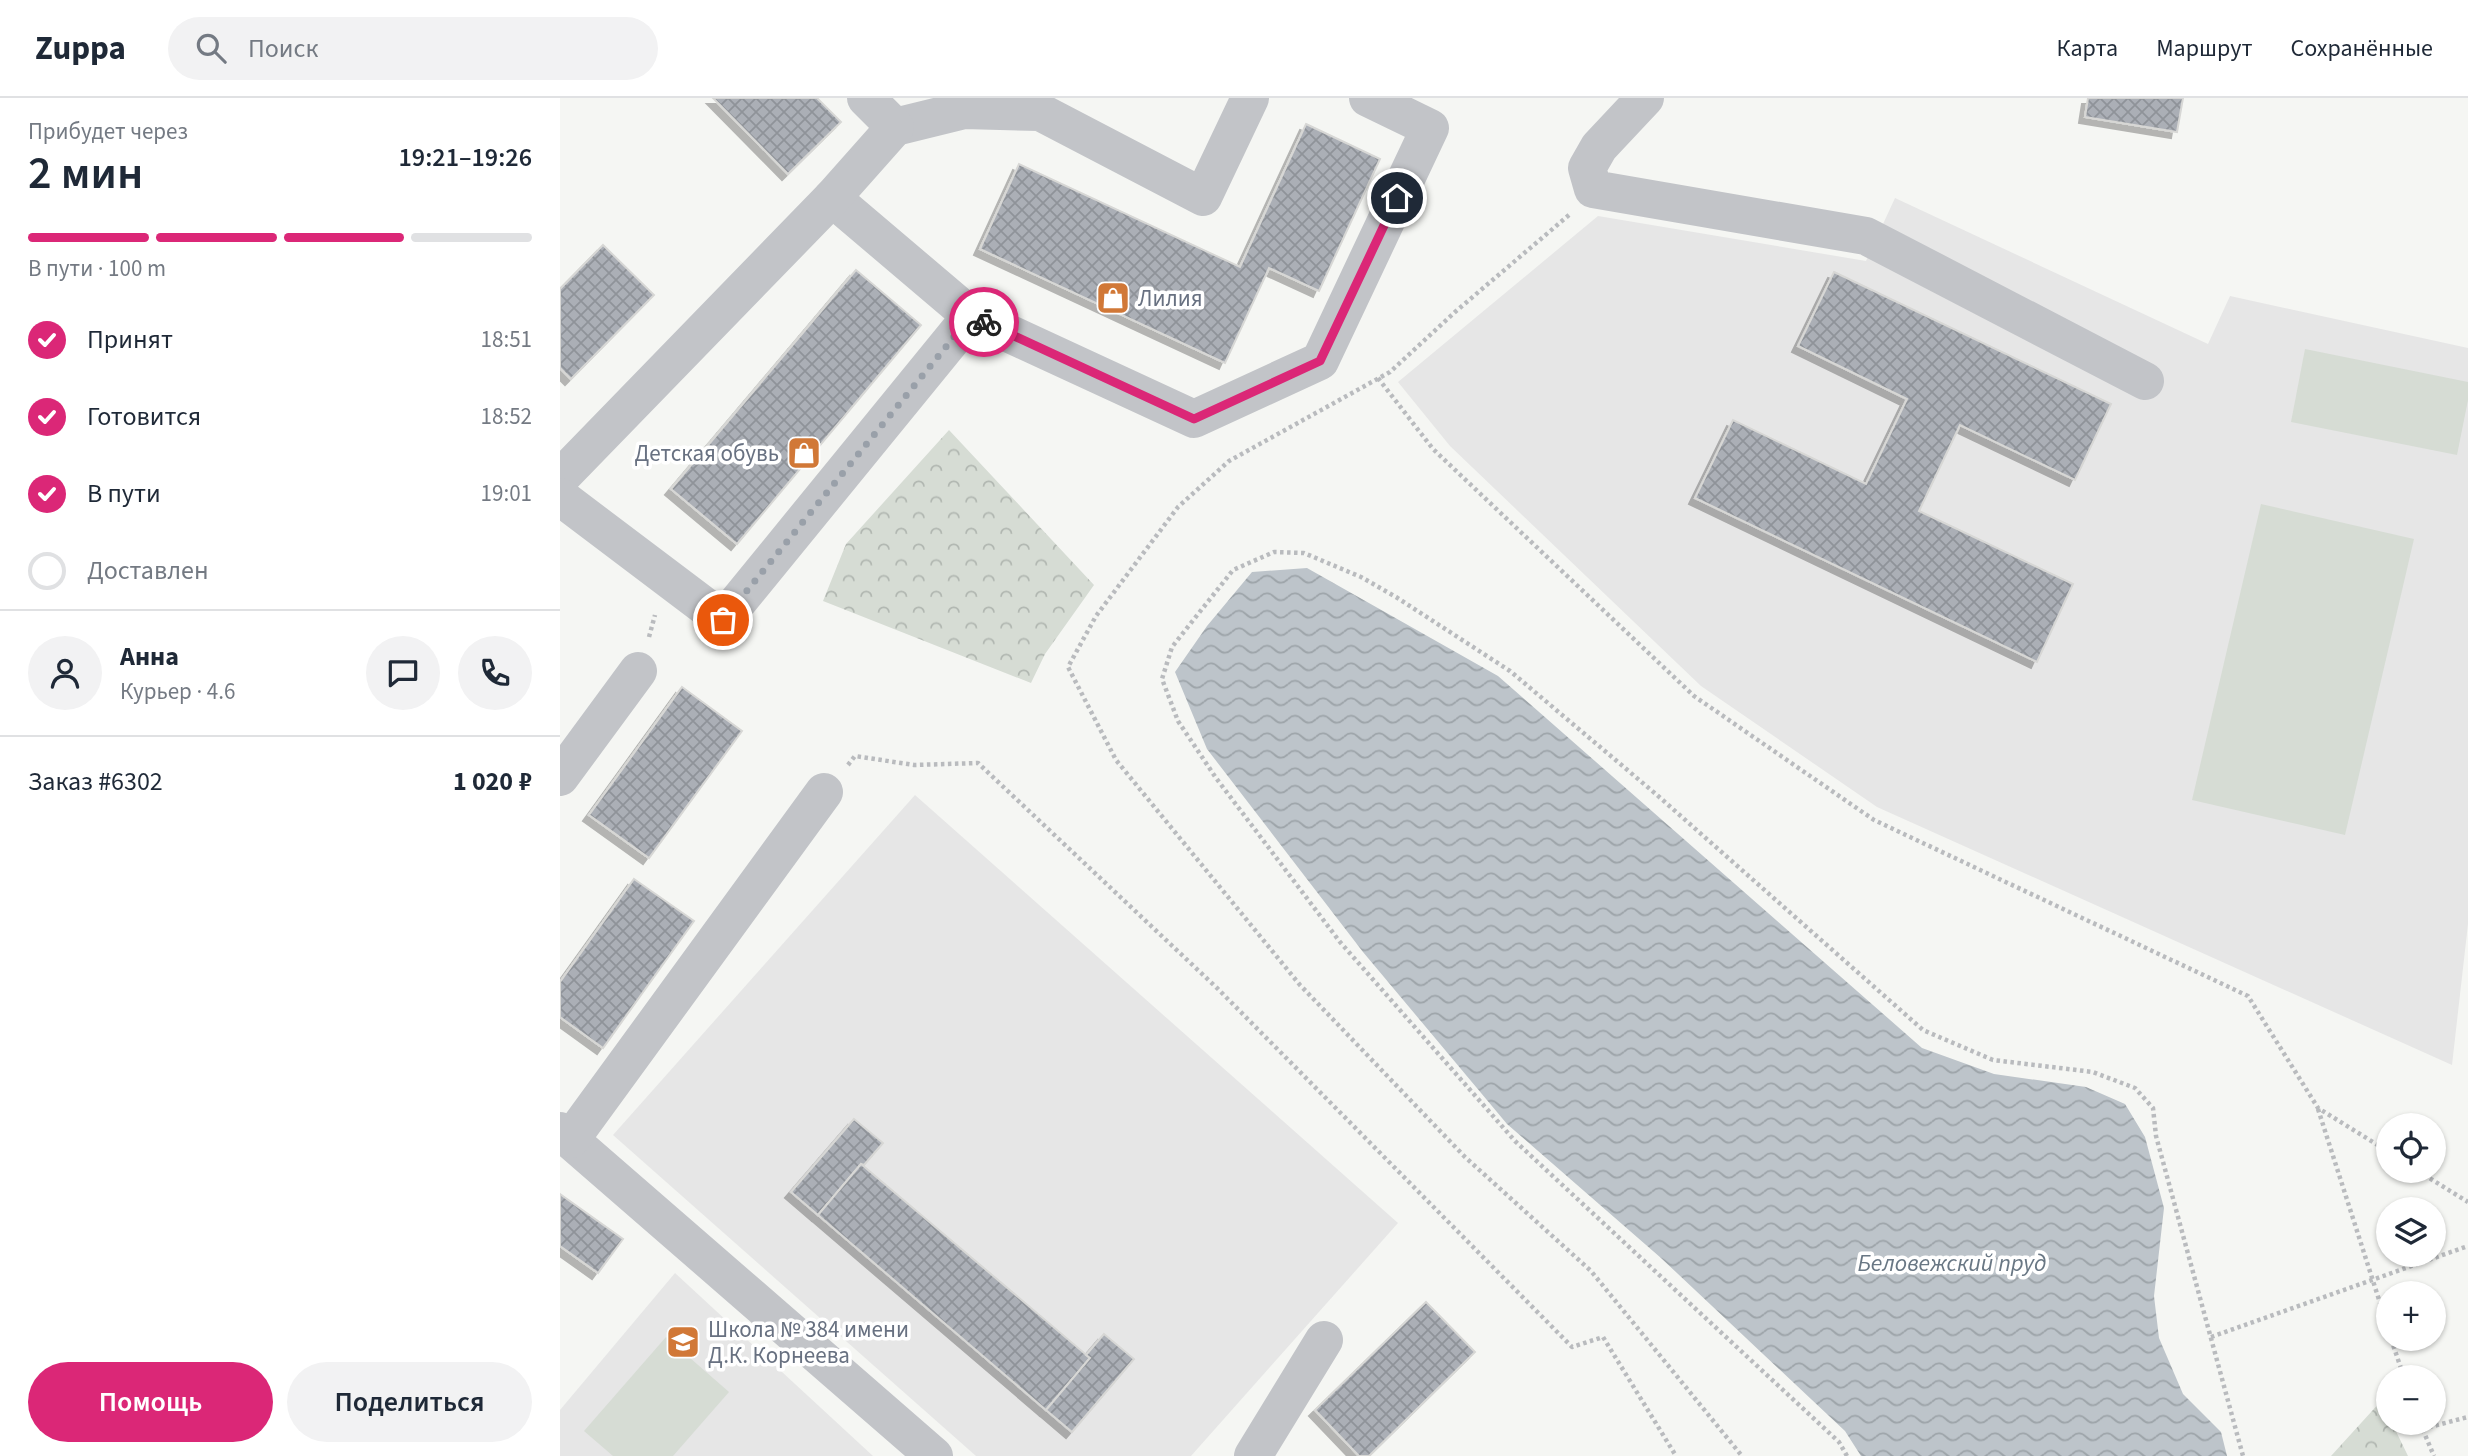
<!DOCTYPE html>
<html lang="ru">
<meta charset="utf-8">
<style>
:root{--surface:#fff;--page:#f2f2f3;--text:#1f2937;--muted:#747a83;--line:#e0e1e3;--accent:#db2777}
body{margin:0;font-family:"Source Sans 3",sans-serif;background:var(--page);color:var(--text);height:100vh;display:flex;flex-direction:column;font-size:26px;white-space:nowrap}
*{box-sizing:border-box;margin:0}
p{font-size:23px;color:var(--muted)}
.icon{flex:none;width:38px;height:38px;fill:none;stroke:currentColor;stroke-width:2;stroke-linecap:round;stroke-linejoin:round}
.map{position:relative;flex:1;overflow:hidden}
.side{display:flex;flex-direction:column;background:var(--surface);width:560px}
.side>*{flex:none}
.buttons{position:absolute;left:1816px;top:1015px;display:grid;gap:14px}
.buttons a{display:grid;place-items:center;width:70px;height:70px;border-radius:50%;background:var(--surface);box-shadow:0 2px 5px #0004;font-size:35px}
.pin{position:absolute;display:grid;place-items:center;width:60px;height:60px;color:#fff;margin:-30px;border:4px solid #fff;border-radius:50%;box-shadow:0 2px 7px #0007}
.courier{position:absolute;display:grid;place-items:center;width:70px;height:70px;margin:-35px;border:5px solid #db2777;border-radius:50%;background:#fff;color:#222;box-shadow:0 2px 9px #0007}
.overview em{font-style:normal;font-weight:600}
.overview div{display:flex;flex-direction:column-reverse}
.overview{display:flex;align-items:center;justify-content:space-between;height:119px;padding:0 28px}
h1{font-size:46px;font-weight:600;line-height:52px}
.bar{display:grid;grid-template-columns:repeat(4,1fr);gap:10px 7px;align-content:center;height:84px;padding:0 28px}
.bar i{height:9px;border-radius:5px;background:var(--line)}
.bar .active{background:var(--accent)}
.bar p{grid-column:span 4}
.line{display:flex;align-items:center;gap:18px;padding:0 28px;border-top:2px solid var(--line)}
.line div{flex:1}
.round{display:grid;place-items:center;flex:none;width:74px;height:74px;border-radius:37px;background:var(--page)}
ol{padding:0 28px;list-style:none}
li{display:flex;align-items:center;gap:21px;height:77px}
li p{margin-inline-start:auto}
li .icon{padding:7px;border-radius:50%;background:var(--accent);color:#fff;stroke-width:4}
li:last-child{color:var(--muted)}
li i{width:38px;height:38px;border:4px solid var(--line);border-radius:50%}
.button{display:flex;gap:14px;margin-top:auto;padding:14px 28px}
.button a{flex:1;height:80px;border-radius:42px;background:var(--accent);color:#fff;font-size:28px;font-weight:600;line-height:80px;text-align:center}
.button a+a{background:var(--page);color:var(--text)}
header{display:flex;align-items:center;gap:42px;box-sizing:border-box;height:98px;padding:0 35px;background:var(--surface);border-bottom:2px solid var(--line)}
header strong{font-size:33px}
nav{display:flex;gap:38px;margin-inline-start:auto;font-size:24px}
.search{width:490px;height:63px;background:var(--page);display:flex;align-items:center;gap:18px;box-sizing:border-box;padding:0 24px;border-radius:38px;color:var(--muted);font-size:26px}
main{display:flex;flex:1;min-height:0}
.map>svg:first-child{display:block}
.built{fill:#e6e6e6}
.park{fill:url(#park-crowns)}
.pitch{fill:#d6dcd4}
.water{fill:url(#water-waves)}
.building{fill:url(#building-cross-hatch);stroke:#d7d7d5;stroke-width:2;filter:url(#shadow)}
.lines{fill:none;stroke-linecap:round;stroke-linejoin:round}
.path{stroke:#b9bbbe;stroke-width:4.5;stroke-dasharray:3.5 3.5;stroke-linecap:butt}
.minor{stroke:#c2c4c8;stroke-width:38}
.done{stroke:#99a0a9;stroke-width:7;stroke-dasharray:0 12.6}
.route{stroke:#db2777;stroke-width:9}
.labels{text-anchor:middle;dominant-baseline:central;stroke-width:7;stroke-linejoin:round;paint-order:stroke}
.poi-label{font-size:23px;fill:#687181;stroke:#fff;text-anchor:start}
.water-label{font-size:24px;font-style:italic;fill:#697784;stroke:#fff}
</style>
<header>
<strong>Zuppa</strong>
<div class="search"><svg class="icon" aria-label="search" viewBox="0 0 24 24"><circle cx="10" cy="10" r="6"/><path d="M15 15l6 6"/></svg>Поиск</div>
<nav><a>Карта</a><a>Маршрут</a><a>Сохранённые</a></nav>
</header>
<main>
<section class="side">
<div class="overview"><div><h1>2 мин</h1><p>Прибудет через</p></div><em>19:21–19:26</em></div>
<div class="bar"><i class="active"></i><i class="active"></i><i class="active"></i><i></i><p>В пути · 100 m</p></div>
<ol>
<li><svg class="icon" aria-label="check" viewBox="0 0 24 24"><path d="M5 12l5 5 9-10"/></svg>Принят<p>18:51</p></li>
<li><svg class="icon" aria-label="check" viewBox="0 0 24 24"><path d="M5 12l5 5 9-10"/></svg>Готовится<p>18:52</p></li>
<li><svg class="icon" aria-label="check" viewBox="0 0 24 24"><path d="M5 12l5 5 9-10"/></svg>В пути<p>19:01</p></li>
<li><i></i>Доставлен</li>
</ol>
<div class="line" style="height:126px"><a class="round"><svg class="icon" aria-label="person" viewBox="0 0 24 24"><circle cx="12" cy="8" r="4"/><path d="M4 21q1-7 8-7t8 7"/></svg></a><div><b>Анна</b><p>Курьер · 4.6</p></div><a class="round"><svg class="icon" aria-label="chat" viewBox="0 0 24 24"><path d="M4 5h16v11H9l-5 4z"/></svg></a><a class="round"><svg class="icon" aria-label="phone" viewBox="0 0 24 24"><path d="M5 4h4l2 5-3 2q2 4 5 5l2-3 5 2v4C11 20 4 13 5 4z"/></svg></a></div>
<div class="line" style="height:91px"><div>Заказ #6302</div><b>1 020 ₽</b></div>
<div class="button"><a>Помощь</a><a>Поделиться</a></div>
</section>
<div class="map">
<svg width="1908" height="1358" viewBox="0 0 1908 1358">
<defs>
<pattern id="park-crowns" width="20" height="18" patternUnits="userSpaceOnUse" patternTransform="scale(1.75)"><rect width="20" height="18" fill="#d6dcd4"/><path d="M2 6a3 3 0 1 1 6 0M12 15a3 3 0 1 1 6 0" fill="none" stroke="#b1b7b1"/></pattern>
<pattern id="water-waves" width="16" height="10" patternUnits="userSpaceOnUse" patternTransform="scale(1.75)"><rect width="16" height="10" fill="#bdc4ca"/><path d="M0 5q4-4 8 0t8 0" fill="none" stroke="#9da4a9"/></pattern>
<pattern id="building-cross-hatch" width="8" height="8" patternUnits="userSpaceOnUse" patternTransform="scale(1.75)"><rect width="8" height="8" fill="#abafb6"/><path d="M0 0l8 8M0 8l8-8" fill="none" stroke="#8f9399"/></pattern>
<filter id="shadow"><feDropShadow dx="-6" dy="6" stdDeviation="0" flood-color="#0004"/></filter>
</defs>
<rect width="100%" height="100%" fill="#f5f6f3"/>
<!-- built -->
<g class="built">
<path d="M1335,100L1648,246L1670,198L1908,250V826L1892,967L1317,709L1141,588L890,348L838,284L1038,118L1306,163Z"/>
<path d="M355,697L838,1125L631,1358H416L53,1037Z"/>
<path d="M115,1175L313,1358H0V1312Z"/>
</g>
<!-- park -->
<g class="park">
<path d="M389,332L534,487L485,556L471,585L263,503L286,446Z"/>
<path d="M1822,1302L1829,1317V1325H1832L1848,1358H1771Z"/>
</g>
<!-- pitch -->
<g class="pitch">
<path d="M1745,251L1908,284V302L1897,357L1731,324Z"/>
<path d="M1701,406L1854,441L1785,737L1632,702Z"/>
<path d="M106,1239L169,1294L113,1358H53L24,1333Z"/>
</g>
<!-- water -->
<path class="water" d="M747,470L938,578L1362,950L1434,976L1526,989L1565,1006L1585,1039L1604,1110L1594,1198L1599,1240L1623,1296L1661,1334L1667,1358H1301L1285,1333L1101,1160L947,1026L803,854L647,651L615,574L647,528L692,474Z"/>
<!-- building -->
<g class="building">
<path d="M153,0H257L281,24L228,76Z"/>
<path d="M1528,0H1623L1617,34L1525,19Z"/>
<path d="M746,26L820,61L759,193L709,170L665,265L420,151L459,66L680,169Z"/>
<path d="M43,147L94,197L11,281L0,270V191Z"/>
<path d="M296,172L361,227L177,446L111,391Z"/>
<path d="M1274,174L1551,306L1515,382L1400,327L1359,413L1513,486L1477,564L1135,400L1173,322L1306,386L1347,301L1238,248Z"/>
<path d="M122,589L182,633L89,760L29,717Z"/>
<path d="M74,781L134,823L43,950L0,919V884Z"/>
<path d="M294,1021L323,1045L304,1067L301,1066L258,1117L231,1094Z"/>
<path d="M301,1066L530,1260L486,1312L258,1117Z"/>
<path d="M0,1096L63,1141L38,1175L0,1148Z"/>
<path d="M866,1204L915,1254L809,1358H799L755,1312Z"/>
<path d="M544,1236L574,1261L512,1334L486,1312L530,1260L526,1257Z"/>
</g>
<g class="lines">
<!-- path -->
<g class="path">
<path d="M1009,117L895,214L830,274L669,363L618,409L536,518L508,569L556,662L740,887L905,1059L1031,1173L1182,1358"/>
<path d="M818,280L873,351L1134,598L1314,722L1688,898L1758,1010L1829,1054"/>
<path d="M89,539L95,517"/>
<path d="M288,667L295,658L354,667L418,665L657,890L1012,1249L1043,1239L1116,1358"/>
<path d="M1758,1011L1829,1233"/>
<path d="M1858,1073L1908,1104"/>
<path d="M1651,1239L1908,1148"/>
<path d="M1831,1241L1844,1279"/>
<path d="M1860,1325L1874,1358"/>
<path d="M1862,1331L1908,1319"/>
<path d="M1287,1358L1279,1344L955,1043L780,844L656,680L618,623L602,581L612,549L673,472L714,454L744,455L801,479L836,499L950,573L1097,697L1363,932L1433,962L1533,974L1575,990L1593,1010L1596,1038L1683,1358"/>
</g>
<!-- minor -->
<g class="minor">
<path d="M1085,0L1039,49L1027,70L1033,91L1306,138L1585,283"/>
<path d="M335,29L404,12L480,14L643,99L690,0"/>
<path d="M272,100L411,218"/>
<path d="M0,380L272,100L335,29L306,0"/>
<path d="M0,399L163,522L411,218L634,321L760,263L870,30L808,0"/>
<path d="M0,679L78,573"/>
<path d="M0,1033L374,1358"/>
<path d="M11,1041L264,694"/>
<path d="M693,1358L764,1242"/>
</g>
</g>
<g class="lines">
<!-- done -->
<path class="done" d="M163,522L411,218L424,224"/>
<!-- route -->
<path class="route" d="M424,224L634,321L760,263L837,100"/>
</g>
<!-- icons -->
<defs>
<symbol id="shop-square" viewBox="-11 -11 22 22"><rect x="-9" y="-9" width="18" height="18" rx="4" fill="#d17837" stroke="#fff"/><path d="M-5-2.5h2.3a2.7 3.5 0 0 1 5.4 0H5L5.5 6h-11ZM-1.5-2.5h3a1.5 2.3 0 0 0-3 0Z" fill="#fff"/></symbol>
<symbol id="school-square" viewBox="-11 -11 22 22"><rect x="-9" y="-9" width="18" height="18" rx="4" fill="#d17837" stroke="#fff"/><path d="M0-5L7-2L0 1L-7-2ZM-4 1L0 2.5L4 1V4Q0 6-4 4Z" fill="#fff"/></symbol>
</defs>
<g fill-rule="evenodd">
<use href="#shop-square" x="534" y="181" width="38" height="38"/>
<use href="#shop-square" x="225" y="336" width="38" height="38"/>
<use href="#school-square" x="104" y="1225" width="38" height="38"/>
</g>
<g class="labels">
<!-- poi labels -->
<g class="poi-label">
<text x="578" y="200">Лилия</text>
<text x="219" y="355" text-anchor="end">Детская обувь</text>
<text x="148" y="1231">Школа № 384 имени<tspan x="148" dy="26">Д.К. Корнеева</tspan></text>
</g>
<!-- water labels -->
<g class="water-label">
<text x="1392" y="1165">Беловежский пруд</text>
</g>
</g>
</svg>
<div class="buttons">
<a><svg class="icon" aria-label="locate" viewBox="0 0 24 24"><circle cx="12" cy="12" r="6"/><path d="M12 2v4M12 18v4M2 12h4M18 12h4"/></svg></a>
<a><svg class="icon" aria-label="layers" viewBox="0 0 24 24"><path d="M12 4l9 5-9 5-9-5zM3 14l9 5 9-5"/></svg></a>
<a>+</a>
<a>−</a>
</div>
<div class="pin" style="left:163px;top:522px;background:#ea580c"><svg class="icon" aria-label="bag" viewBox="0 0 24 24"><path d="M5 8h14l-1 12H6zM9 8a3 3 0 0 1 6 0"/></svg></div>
<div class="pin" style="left:837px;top:100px;background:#1f2937"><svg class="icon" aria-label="home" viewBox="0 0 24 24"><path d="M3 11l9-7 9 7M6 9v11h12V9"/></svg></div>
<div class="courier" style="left:424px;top:224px"><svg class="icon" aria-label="bike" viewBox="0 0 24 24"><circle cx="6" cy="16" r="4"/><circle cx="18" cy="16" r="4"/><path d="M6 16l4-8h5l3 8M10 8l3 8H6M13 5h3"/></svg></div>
</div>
</main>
